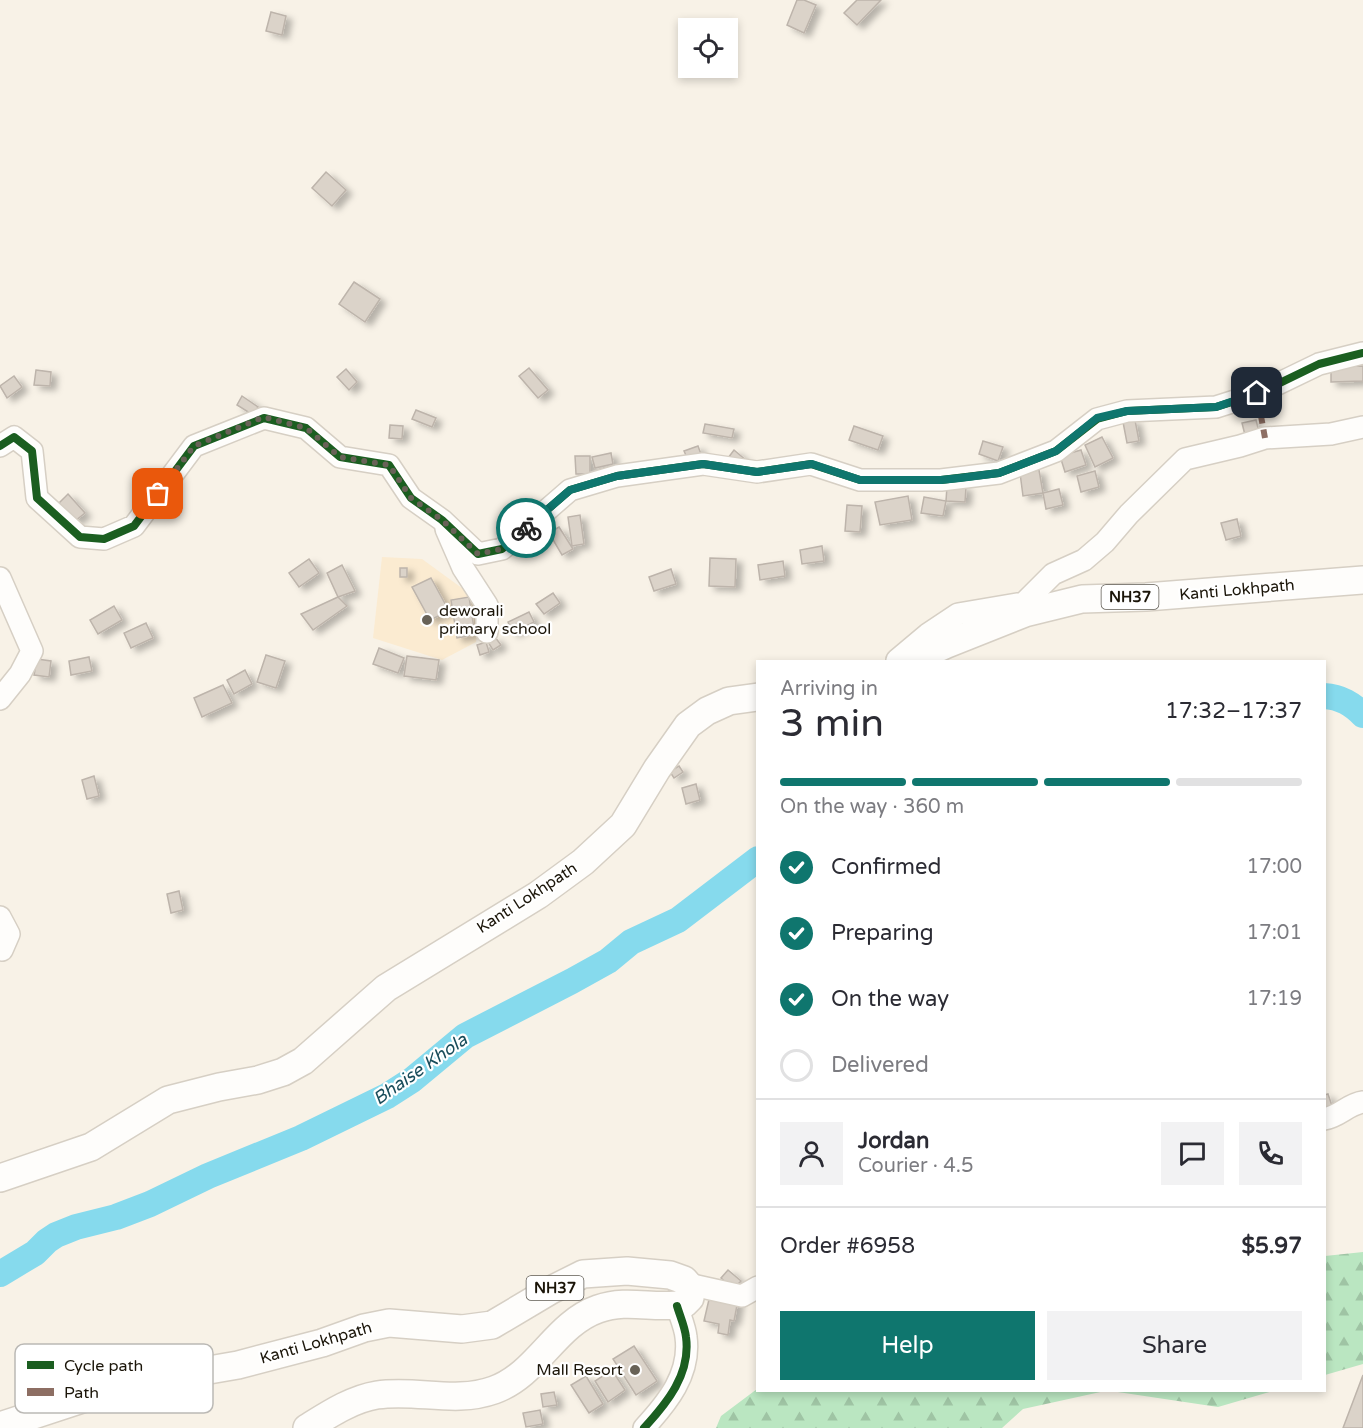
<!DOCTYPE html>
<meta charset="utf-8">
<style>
:root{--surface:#fff;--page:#f2f2f3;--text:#2b2b33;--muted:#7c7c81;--line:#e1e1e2;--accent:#0f766e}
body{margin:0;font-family:"Varela Round",sans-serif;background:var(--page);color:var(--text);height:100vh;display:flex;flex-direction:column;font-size:22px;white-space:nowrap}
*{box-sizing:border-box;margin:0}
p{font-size:20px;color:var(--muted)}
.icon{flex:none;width:33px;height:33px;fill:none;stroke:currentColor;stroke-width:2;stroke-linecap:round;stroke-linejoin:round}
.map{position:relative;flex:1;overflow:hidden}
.panel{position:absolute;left:756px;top:660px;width:570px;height:732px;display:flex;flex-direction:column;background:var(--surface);border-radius:0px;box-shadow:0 3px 9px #0003}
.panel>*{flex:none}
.controls{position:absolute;left:678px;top:18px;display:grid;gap:12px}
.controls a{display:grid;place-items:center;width:60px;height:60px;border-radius:0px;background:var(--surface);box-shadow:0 3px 9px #0003;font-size:30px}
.pin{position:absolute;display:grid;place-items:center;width:51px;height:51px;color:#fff;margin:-26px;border-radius:12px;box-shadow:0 3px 9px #0006}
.courier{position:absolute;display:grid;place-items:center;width:60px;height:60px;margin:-30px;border:4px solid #0f766e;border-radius:50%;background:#fff;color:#222;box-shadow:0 2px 8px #0007}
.overview em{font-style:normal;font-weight:600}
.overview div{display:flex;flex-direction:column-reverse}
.overview{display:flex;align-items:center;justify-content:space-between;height:102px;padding:0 24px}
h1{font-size:39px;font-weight:600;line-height:45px}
.bar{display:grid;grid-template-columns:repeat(4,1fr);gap:9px 6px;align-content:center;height:72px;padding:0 24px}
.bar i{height:8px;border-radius:4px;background:var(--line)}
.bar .active{background:var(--accent)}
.bar p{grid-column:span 4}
.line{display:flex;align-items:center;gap:15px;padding:0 24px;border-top:2px solid var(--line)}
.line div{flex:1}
.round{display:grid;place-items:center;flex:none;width:63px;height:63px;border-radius:0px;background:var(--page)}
ol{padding:0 24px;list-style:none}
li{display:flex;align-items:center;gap:18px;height:66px}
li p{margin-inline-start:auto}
li .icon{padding:6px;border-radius:50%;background:var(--accent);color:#fff;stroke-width:4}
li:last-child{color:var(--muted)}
li i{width:33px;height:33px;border:3px solid var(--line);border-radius:50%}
.button{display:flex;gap:12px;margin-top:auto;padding:12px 24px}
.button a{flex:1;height:69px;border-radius:0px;background:var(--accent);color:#fff;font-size:24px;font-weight:600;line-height:69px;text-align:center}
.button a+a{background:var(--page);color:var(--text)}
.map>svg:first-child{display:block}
.built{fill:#fbebd1}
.forest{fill:url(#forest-firs)}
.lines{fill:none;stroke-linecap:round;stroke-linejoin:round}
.river{stroke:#86daed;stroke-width:26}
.building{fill:#dbd3c9;stroke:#bdb4ab;stroke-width:1.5;filter:url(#shadow)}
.minor-casing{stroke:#d6cfc4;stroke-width:24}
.major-casing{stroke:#d6cfc4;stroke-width:30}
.minor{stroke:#fefdfb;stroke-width:21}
.major{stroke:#fefdfb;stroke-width:27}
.quiet{stroke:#8d6e63;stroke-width:6;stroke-dasharray:12 6;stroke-linecap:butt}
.cycleway-casing{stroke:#fff;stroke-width:11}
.cycleway{stroke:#1b5e20;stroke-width:8}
.done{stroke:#686257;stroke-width:6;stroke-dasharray:0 10.8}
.route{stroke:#0f766e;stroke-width:8}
.poi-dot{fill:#686257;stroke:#fff;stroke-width:2}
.labels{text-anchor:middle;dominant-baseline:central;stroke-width:4.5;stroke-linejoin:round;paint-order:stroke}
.shield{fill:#fff;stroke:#5f5b53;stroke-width:1.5}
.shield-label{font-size:15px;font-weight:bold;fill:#1b1509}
.street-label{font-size:16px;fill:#1b1509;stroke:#fff}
.poi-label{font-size:16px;fill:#1b1509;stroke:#fff;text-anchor:start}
.water-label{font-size:18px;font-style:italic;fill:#194d5b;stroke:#fff}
.key{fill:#fff;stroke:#bbb9b5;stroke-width:1.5}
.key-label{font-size:16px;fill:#1b1509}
</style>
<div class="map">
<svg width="1363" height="1428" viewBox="0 0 1363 1428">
<defs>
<pattern id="forest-firs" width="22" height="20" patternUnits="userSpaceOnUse" patternTransform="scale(1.5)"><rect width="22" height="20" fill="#bae6c1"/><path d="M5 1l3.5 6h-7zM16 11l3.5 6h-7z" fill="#9fc4a4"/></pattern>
<filter id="shadow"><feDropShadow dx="6" dy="4" stdDeviation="3" flood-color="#0004"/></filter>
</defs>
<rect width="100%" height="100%" fill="#f8f2e7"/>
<!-- built -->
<path class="built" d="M382,557L422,559L481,602L476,642L442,660L373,638Z"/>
<!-- forest -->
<g class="forest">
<path d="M1363,1252V1364L1325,1375V1256Z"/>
<path d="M757,1389L758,1390L1105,1391L1023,1409L1002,1428H716L721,1416Z"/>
<path d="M1111,1391H1273L1218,1407Z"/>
</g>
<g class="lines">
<!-- river -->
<g class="river">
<path d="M1324,696C1341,697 1352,704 1363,715"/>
<path d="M0,1274L35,1253L47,1241L56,1235L76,1227L116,1217L150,1204L208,1176L301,1138L387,1096L412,1080L465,1036L572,981L608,961L631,942L678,920L758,859"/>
</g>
</g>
<!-- building -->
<g class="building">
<path d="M797,0H804L816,5L804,33L787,25Z"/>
<path d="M857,0H881L857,25L844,13Z"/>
<path d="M271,12L286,16L282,35L266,31Z"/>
<path d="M326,172L346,190L332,206L312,188Z"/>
<path d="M354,282L380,299L365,322L339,304Z"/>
<path d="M1363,366V381L1331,382V367Z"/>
<path d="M529,368L548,390L538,398L519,376Z"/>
<path d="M346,369L357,382L349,390L337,377Z"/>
<path d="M36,370L51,372L50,386L34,385Z"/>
<path d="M14,376L22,387L7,398L0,386Z"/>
<path d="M242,396L258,407L253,415L237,405Z"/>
<path d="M416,410L436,418L432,427L412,419Z"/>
<path d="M1135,420L1139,441L1127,443L1123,422Z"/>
<path d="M1256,420L1260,436L1246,439L1242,423Z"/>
<path d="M705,424L734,429L732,438L703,433Z"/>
<path d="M390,425L403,426L402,439L389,438Z"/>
<path d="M854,426L883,436L878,450L849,440Z"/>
<path d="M1102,437L1113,458L1095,467L1085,445Z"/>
<path d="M983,441L1003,447L998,461L979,454Z"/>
<path d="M698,446L702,457L689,462L684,451Z"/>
<path d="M734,450L747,461L728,458Z"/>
<path d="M1081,450L1086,465L1065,472L1060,456Z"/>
<path d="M611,453L613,464L595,468L592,457Z"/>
<path d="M575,456H590V474H576Z"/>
<path d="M1039,470L1043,493L1023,496L1020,473Z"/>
<path d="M1095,471L1099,487L1081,492L1077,476Z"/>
<path d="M947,486L966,487L965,502L946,501Z"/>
<path d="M1059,489L1063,505L1046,509L1043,493Z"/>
<path d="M68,494L85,513L75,521L59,503Z"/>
<path d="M908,496L912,520L880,525L875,502Z"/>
<path d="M924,497L946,501L943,516L921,513Z"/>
<path d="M847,505L862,506L860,532L845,531Z"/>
<path d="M580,515L584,544L572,546L568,517Z"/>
<path d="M1237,519L1241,536L1226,540L1221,523Z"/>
<path d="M559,527L573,549L562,555L549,533Z"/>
<path d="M822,546L824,561L802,564L800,550Z"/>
<path d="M710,558L736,559L735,587L709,586Z"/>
<path d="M309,559L319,573L299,587L289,573Z"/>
<path d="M783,561L785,576L760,580L758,565Z"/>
<path d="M342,565L355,591L338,597L327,573Z"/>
<rect x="400" y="568" width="7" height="9"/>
<path d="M671,569L676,584L654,591L649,577Z"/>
<path d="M431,578L449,611L430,620L412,587Z"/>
<path d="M553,593L560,603L544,614L536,604Z"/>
<path d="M338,597L347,606L313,630L301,614Z"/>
<path d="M469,597L475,635L457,638L451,600Z"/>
<path d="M114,606L122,620L98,634L90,620Z"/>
<path d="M529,612L534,622L513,633L508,622Z"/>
<path d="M146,623L153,638L131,648L124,633Z"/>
<path d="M495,637L501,645L493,650L488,642Z"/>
<path d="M486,642L489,652L480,655L477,645Z"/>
<path d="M379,648L404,658L398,673L373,664Z"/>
<path d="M266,655L285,661L276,688L257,682Z"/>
<path d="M407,656L439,660L436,680L404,676Z"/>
<path d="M89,657L92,671L71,675L69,661Z"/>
<path d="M37,659L51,661L49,677L34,675Z"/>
<path d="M245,670L252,684L234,694L227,680Z"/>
<path d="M223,685L232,703L202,717L194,698Z"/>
<path d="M679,766L683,772L674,778L670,772Z"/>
<path d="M94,776L99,796L87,799L82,780Z"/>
<path d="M696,784L700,800L686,804L682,788Z"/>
<path d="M179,891L183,910L171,913L167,894Z"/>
<path d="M1328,1094L1334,1112L1324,1115V1095Z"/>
<path d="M728,1270L741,1281L733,1289L721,1278Z"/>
<path d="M710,1295L738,1300L734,1321L730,1320L728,1335L718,1333L719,1324L704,1321Z"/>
<path d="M634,1346L657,1381L636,1395L613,1359Z"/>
<path d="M612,1370L625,1390L608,1402L595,1381Z"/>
<path d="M1363,1375V1428H1343Z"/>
<path d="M586,1376L603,1404L589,1413L571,1385Z"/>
<path d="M554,1392L557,1405L543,1407L541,1394Z"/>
<path d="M540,1410L543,1424L526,1427L523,1413Z"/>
</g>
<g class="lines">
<defs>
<g id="minor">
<path d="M0,446L14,437L32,451L37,498L80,537L104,539L134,526L194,446L264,418L306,428L340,457L389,465L411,498L442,520L478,554L502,549L570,490L617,476L703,464L757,472L811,464L860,480H941L999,473L1056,451L1097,419L1127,411L1216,407L1257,394L1319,364L1363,353"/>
<path d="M446,529L463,568L487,605V632"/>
<path d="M0,578L32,651L20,674L0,699"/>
<path d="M897,660L928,634L958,614L1024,603L1053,574L1084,560L1105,542L1129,514L1185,459L1240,446L1265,438L1331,434L1363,427"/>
<path d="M0,917L9,934L2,950L0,949"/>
<path d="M1324,1119C1339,1117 1348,1104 1363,1102"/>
<path d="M688,1284L742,1296L758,1287"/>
<path d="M644,1428C667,1403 691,1374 686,1337C685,1327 680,1316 677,1306"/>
</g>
<g id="major">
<path d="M907,662L947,644L1025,613L1082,599L1146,597L1363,580"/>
<path d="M0,1178L91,1147L168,1100L219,1087L258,1080L283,1072L303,1061L386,988L538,895L583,862L623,825L657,769L688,725L707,711L729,701L758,697"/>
<path d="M0,1426L128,1384L238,1365L322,1343L364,1328L389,1323L462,1329L492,1325L551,1290L583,1274L627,1271L670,1275L684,1280L691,1288L690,1298L684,1304C655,1310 629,1298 598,1309C555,1324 538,1374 494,1390C455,1404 417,1389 377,1395C352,1399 328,1415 307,1428"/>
</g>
</defs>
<!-- minor casing -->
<use href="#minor" class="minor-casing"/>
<!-- major casing -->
<use href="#major" class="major-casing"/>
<!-- minor -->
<use href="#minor" class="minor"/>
<!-- major -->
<use href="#major" class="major"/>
<!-- quiet -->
<path class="quiet" d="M1257,394L1265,438"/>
<defs>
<g id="cycleway">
<path d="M0,446L14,437L32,451L37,498L80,537L104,539L134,526L194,446L264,418L306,428L340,457L389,465L411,498L442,520L478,554L502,549L570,490L617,476L703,464L757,472L811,464L860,480H941L999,473L1056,451L1097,419L1127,411L1216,407L1257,394L1319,364L1363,353"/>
<path d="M644,1428C667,1403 691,1374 686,1337C685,1327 680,1316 677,1306"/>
</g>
</defs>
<!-- cycleway casing -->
<use href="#cycleway" class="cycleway-casing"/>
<!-- cycleway -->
<use href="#cycleway" class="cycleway"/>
</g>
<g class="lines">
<!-- done -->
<path class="done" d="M158,494L194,446L264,417L306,428L340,457L389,465L411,498L442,520L478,554L502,549L526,528"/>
<!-- route -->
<path class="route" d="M526,528L570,490L617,476L703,464L757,472L812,464L860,480H941L960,478L999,473L1056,451L1097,418L1127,411L1216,407L1257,393"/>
</g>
<!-- markers -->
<g class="poi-dot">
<circle cx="427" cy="620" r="6"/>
<circle cx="635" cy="1370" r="6"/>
</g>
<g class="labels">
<!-- shield labels -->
<g class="shield">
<rect x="1101.5" y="585" width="57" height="24" rx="4.5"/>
<rect x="526.5" y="1276" width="57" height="24" rx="4.5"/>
</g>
<g class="shield-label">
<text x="1130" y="597">NH37</text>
<text x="555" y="1288">NH37</text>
</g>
<!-- street labels -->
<g class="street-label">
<text transform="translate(1237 590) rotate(-5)">Kanti Lokhpath</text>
<text transform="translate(527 898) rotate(-33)">Kanti Lokhpath</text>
<text transform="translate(316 1343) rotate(-16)">Kanti Lokhpath</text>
</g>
<!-- poi labels -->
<g class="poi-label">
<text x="439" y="611">deworali<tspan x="439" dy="18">primary school</tspan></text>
<text x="623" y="1370" text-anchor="end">Mall Resort</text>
</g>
<!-- water labels -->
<g class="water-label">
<text transform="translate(420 1069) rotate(-35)">Bhaise Khola</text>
</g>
</g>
<!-- legend -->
<rect x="15" y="1344" width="198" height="69" rx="9" class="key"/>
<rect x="27" y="1361" width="27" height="8" fill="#1b5e20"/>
<rect x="27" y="1388" width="27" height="8" fill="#8d6e63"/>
<g class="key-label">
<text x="64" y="1371">Cycle path</text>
<text x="64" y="1398">Path</text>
</g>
</svg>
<div class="controls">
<a><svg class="icon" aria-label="locate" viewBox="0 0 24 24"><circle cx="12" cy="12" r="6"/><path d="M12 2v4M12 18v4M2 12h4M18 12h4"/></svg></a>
</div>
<div class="pin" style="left:158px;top:494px;background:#ea580c"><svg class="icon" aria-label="bag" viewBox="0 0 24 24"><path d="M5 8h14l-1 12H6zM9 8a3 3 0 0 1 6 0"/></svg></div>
<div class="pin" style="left:1257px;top:393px;background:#1f2937"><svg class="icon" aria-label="home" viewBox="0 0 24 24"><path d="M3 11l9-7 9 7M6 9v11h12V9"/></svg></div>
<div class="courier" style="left:526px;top:528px"><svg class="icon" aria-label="bike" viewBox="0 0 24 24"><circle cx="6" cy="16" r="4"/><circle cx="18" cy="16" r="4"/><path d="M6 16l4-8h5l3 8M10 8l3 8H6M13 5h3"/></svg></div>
<section class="panel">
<div class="overview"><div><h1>3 min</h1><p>Arriving in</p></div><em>17:32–17:37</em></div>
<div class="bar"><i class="active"></i><i class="active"></i><i class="active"></i><i></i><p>On the way · 360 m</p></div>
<ol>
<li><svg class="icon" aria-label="check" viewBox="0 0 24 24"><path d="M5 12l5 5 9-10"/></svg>Confirmed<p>17:00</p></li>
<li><svg class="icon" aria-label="check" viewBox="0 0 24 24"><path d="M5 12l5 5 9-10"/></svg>Preparing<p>17:01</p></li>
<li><svg class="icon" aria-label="check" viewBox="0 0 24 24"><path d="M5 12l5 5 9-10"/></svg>On the way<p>17:19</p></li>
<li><i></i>Delivered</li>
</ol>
<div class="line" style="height:108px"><a class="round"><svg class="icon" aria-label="person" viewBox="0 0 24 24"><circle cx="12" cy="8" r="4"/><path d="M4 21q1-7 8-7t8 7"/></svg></a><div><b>Jordan</b><p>Courier · 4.5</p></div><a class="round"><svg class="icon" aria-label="chat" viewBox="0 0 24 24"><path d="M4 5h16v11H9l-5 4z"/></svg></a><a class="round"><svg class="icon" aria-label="phone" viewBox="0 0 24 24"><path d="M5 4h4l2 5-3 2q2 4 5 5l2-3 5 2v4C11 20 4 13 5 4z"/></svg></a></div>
<div class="line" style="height:78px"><div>Order #6958</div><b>$5.97</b></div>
<div class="button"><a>Help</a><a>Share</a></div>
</section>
</div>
